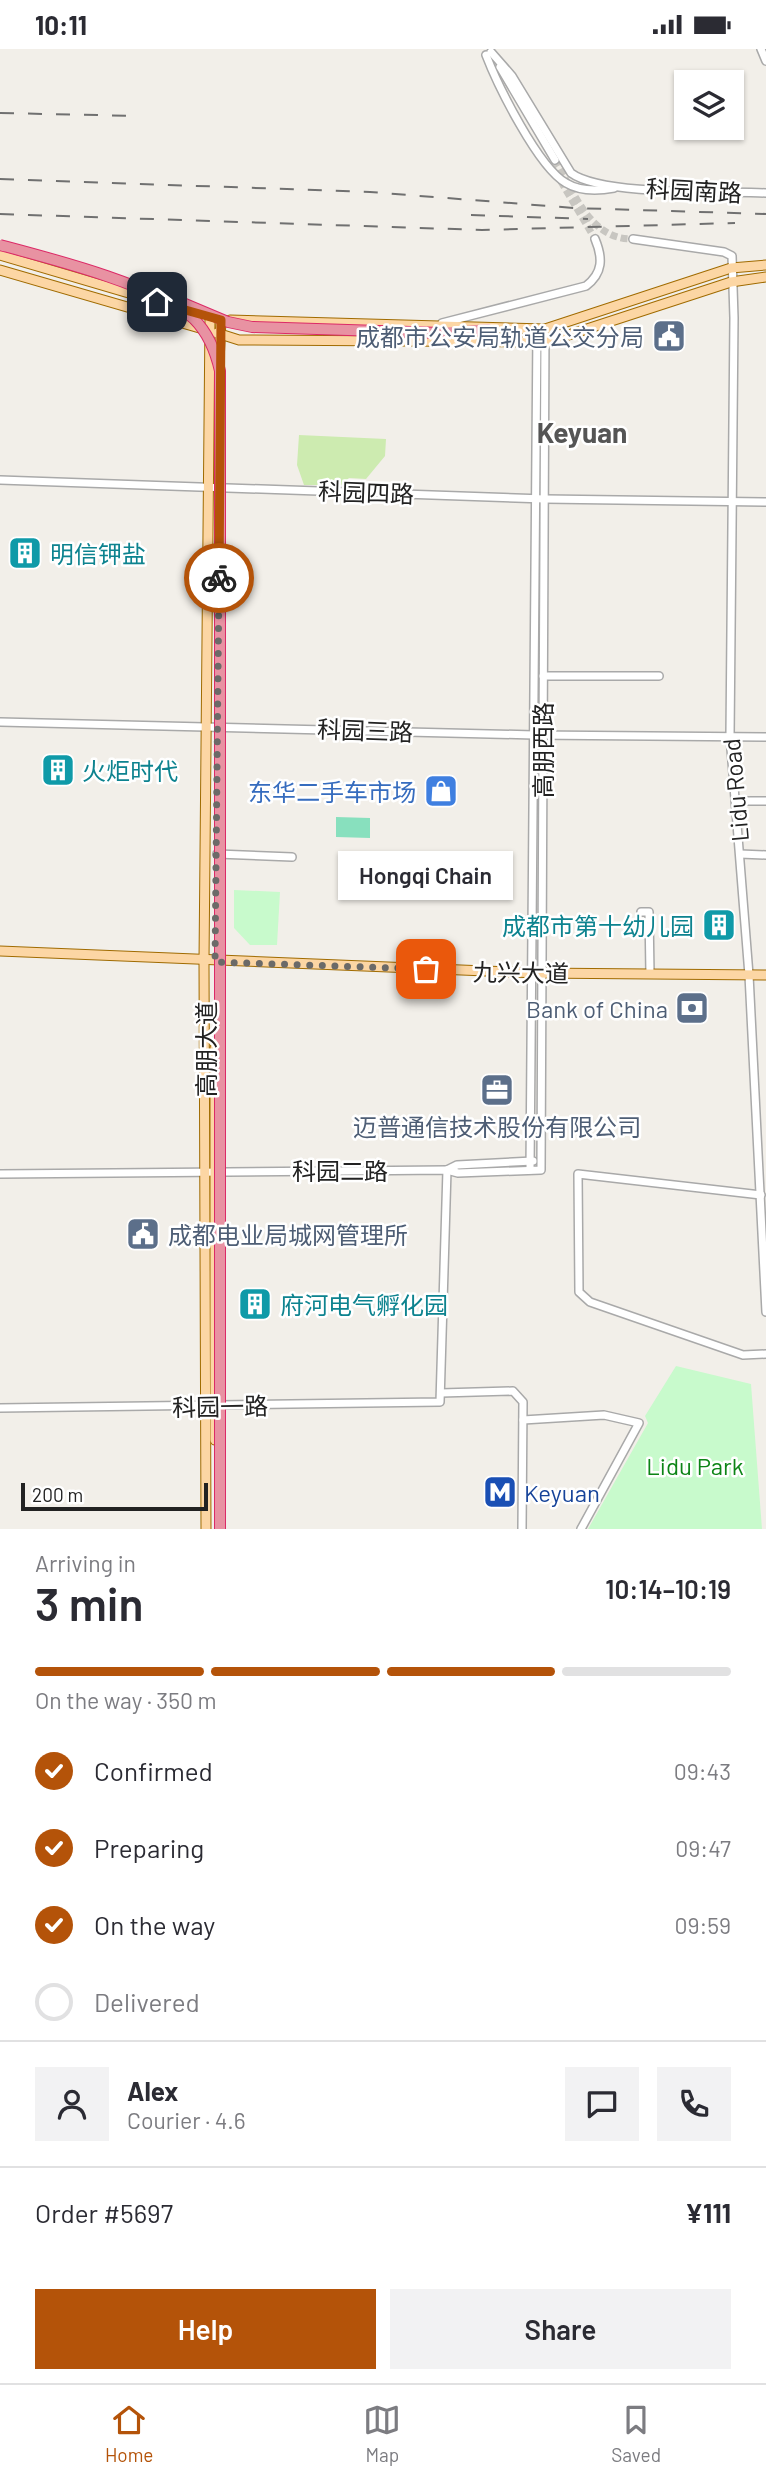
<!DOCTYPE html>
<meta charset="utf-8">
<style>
:root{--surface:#fff;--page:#f2f2f3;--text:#2b2b33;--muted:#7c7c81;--line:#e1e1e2;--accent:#b45309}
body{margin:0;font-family:Barlow,"Noto Sans SC",sans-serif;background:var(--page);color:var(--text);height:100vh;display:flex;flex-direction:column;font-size:26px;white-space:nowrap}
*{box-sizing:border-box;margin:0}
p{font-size:23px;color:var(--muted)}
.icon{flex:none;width:38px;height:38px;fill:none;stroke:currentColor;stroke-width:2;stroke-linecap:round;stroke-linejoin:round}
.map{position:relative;height:1480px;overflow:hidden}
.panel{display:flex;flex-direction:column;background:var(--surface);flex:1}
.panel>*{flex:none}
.controls{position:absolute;left:674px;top:21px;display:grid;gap:14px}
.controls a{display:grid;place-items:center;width:70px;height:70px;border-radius:0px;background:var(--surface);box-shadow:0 2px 5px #0004;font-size:35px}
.scale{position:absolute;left:21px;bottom:18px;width:187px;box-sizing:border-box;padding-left:7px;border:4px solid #222;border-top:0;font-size:19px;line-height:24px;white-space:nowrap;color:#222;-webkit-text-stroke:5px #fff;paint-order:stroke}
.pin{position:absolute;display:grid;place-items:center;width:60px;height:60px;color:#fff;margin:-30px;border-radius:14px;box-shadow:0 4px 10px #0006}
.courier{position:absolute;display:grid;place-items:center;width:70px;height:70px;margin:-35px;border:5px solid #b45309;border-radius:50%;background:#fff;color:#222;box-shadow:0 2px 9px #0007}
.bubble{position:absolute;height:49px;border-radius:0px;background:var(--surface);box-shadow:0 2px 5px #0004;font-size:23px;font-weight:600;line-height:49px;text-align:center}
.head em{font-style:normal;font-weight:600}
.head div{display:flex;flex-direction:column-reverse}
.head{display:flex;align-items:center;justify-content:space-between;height:119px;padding:0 35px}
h1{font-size:46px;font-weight:600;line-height:52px}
.bar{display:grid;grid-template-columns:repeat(4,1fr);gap:10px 7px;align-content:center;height:84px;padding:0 35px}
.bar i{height:9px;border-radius:5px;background:var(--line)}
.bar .selected{background:var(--accent)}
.bar p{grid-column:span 4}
.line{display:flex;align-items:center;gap:18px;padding:0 35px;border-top:2px solid var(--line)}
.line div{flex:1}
.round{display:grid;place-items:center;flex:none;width:74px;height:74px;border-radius:0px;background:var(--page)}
ol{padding:0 35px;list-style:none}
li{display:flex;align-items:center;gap:21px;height:77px}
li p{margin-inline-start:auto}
li .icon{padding:7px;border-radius:50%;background:var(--accent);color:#fff;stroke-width:4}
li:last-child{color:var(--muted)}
li i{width:38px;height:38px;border:4px solid var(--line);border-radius:50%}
.button{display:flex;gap:14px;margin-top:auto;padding:14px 35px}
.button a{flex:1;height:80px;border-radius:0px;background:var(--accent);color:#fff;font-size:28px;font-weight:600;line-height:80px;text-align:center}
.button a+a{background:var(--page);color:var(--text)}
.status{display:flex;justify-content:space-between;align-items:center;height:49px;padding:0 35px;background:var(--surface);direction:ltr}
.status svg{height:19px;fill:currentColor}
.menu{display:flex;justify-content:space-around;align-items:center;height:98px;border-top:2px solid var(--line);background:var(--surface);font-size:19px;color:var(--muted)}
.menu a{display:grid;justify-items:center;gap:4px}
.menu .selected{color:var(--accent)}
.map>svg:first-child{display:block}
.grass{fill:#cdebb0}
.forest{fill:#add19e}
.park{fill:#c8facc}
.pitch{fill:#88e0be}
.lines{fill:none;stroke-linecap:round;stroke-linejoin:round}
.minor-tunnel{stroke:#c8c6c1;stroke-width:7;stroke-dasharray:7 3.5;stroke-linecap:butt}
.minor-casing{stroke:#a9a9a9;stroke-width:10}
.major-casing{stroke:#a06b00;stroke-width:11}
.highway-casing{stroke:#dc2a67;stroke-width:12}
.minor{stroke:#fff;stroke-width:7}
.major{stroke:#fcd6a4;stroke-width:9}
.highway{stroke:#e892a2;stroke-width:10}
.rail{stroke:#707070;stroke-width:2;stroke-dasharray:14 14;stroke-linecap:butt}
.highway-bridge-casing{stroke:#dc2a67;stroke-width:12;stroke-linecap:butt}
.highway-bridge{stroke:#e892a2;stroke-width:10}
.done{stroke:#6b6a68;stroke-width:7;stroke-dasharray:0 12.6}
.route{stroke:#b45309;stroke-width:9}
.labels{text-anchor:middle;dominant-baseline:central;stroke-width:5;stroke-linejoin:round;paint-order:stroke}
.street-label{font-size:24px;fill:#222;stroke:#fff}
.service-label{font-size:24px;fill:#4e5e75;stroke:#fff;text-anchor:end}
.culture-label{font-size:24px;fill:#0d838f;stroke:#fff;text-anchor:start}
.shop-label{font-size:24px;fill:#366cbe;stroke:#fff;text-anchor:end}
.park-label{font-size:24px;fill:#0c8416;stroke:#fff}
.transit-label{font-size:24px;fill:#164399;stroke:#fff;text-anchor:start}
.quarter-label{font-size:28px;font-weight:bold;fill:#555;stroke:#fff}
</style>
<div class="status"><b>10:11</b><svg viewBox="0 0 49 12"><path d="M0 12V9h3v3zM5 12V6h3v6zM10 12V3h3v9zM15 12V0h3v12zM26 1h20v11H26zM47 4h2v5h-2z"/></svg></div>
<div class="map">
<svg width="766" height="1480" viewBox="0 0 766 1480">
<rect width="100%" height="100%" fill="#f2efe9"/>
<!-- grass -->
<path class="grass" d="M299,386L386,390L385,407L366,430L349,429L341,436H304L297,416Z"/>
<!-- forest -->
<path class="forest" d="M350,806L389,808L388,833L349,831Z"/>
<!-- park -->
<g class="park">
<path d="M234,841L280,843L277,896H250L234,879Z"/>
<path d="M676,1317L751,1335L762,1480H588L648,1374L645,1367Z"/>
</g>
<!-- pitch -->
<path class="pitch" d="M336,768L370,769V789L336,788Z"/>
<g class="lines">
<!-- minor-tunnel -->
<g class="minor-tunnel">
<path d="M555,111C574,143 590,191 633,190"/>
<path d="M550,114L595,190"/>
</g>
<defs>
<g id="minor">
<path d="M761,0L766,12"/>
<path d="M491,3L512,27L571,124C602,147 723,142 766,144"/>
<path d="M486,6C498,37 538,118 566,134C581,143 598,142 614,139"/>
<path d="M500,18L555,111"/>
<path d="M633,190L724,203L732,207L734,269L730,687L749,926L766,1263"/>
<path d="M442,274L586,237C603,224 603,209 595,190"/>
<path d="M0,431L545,450L766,453"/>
<path d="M543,627H659"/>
<path d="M0,673L534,686L766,688"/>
<path d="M736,752H766"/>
<path d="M217,805L292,808"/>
<path d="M740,805L766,806"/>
<path d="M641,863H649L650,925"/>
<path d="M447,1121L458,1124L541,1121L545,280"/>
<path d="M447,1121L457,1116L533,1112"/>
<path d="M530,1121L537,281"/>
<path d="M0,1125L447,1121L440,1353L0,1359"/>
<path d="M761,1146L578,1125L579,1243L590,1253L743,1306L766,1305"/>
<path d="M441,1344L513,1342L523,1353L522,1480"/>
<path d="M523,1371L604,1366L639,1374L581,1480"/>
</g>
<g id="major">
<path d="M0,206L166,255"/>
<path d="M0,221L203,280"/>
<path d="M230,271L545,280L731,219L766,216"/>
<path d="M217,284L239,291L547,293L731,233L766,228"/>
<path d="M219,313L221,271"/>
<path d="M0,902L536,924L766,926"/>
<path d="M215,999V1391"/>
<path d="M206,1480L204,912L210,268"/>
</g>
<path id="highway" d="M442,284L488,280"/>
</defs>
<!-- minor casing -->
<use href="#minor" class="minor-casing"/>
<!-- major casing -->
<use href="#major" class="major-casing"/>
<!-- highway casing -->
<use href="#highway" class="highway-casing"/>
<!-- minor -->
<use href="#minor" class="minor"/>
<!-- major -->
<use href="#major" class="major"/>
<!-- highway -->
<use href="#highway" class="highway"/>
<!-- rail -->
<g class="rail">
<path d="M0,64L139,67"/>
<path d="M0,130L370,143L574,159L766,165"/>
<path d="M0,165L482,181L735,174"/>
<path d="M471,166L588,170"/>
</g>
<defs>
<g id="highway-bridge">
<path d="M0,196C49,209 159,237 194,270C208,284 216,304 220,322V1480"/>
<path d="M171,249L228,273L252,278L442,284"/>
</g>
</defs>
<!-- highway-bridge casing -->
<use href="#highway-bridge" class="highway-bridge-casing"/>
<!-- highway-bridge -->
<use href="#highway-bridge" class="highway-bridge"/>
</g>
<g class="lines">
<!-- done -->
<path class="done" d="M219,529L215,913L426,920"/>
<!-- route -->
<path class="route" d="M157,253L221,271L219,529"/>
</g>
<!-- icons -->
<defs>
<symbol id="civic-square" viewBox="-11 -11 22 22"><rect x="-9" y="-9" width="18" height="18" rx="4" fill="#5c6f8a" stroke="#fff"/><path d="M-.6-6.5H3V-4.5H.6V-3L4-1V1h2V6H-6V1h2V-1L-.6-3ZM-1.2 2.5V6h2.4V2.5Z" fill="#fff"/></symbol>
<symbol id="building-square" viewBox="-11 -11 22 22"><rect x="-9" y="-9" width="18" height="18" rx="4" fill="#0f9aa8" stroke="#fff"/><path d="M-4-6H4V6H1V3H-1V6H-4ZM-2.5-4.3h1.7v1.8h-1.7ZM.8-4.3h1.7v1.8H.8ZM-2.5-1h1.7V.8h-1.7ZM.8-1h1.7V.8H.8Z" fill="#fff"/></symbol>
<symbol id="shop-square" viewBox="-11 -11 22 22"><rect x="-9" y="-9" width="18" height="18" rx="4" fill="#3f7fe0" stroke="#fff"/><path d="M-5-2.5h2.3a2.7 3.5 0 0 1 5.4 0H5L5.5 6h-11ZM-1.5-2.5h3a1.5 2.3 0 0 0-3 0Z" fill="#fff"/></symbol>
<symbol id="bank-square" viewBox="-11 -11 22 22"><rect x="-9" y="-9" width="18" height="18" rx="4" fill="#5c6f8a" stroke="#fff"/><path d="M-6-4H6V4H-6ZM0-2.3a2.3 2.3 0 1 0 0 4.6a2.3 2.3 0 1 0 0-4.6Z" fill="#fff"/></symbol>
<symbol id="office-square" viewBox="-11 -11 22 22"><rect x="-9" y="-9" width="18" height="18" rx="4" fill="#5c6f8a" stroke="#fff"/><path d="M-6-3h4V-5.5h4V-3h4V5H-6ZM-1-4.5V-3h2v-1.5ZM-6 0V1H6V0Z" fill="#fff"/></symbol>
<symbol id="metro-square" viewBox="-11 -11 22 22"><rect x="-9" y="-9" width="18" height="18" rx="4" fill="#1a4fb4" stroke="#fff"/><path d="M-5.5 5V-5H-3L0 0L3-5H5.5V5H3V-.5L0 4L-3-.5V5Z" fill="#fff"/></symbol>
</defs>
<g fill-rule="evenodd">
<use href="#civic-square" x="650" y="268" width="38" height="38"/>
<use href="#building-square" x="6" y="485" width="38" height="38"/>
<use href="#building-square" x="39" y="702" width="38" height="38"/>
<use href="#shop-square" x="422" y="723" width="38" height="38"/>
<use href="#building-square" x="700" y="857" width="38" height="38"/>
<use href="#bank-square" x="673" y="940" width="38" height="38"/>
<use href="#office-square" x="478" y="1022" width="38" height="38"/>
<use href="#civic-square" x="124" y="1166" width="38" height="38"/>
<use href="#building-square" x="236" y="1236" width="38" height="38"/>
<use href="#metro-square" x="481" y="1424" width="38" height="38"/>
</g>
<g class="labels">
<!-- street labels -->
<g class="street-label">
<text transform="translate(694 141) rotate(3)">科园南路</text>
<text transform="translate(366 443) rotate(2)">科园四路</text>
<text transform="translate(365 681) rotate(2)">科园三路</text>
<text transform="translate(542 701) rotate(-90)">高朋西路</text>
<text transform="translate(735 741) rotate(-95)">Lidu Road</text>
<text transform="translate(521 923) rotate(1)">九兴大道</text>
<text transform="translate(205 1000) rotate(-90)">高朋大道</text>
<text x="340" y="1121">科园二路</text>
<text transform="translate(220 1357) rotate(-1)">科园一路</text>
</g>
<!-- service labels -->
<g class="service-label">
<text x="644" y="287">成都市公安局轨道公交分局</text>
<text x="668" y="959">Bank of China</text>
<text x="497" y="1077" text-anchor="middle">迈普通信技术股份有限公司</text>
<text x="168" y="1185" text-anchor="start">成都电业局城网管理所</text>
</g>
<!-- culture labels -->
<g class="culture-label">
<text x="50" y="504">明信钾盐</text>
<text x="82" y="721">火炬时代</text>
<text x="694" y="876" text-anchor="end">成都市第十幼儿园</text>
<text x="280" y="1255">府河电气孵化园</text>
</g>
<!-- shop labels -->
<g class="shop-label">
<text x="416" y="742">东华二手车市场</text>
</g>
<!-- park labels -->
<g class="park-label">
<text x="695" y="1416">Lidu Park</text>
</g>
<!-- transit labels -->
<g class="transit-label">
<text x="524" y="1443">Keyuan</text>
</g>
<!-- quarter labels -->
<g class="quarter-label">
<text x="582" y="383">Keyuan</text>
</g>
</g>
</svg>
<div class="controls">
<a><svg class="icon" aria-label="layers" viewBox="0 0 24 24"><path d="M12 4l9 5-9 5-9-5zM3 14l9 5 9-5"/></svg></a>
</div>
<div class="scale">200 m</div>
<div class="pin" style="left:426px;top:920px;background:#ea580c"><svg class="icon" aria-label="bag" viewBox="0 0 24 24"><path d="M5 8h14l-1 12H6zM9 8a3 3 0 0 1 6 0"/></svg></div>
<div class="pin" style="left:157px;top:253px;background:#1f2937"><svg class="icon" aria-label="home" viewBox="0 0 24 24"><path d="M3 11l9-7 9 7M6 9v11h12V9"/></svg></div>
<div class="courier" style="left:219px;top:529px"><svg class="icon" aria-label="bike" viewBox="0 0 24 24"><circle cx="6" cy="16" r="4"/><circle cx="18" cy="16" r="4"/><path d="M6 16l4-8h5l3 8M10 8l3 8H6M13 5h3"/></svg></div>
<div class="bubble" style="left:338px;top:802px;width:175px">Hongqi Chain</div>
</div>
<section class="panel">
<div class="head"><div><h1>3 min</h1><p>Arriving in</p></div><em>10:14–10:19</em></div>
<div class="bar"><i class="selected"></i><i class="selected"></i><i class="selected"></i><i></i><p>On the way · 350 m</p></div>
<ol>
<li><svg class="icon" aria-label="check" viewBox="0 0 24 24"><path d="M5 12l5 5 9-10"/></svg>Confirmed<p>09:43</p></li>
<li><svg class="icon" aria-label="check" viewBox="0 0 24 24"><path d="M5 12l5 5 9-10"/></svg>Preparing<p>09:47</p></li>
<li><svg class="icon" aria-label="check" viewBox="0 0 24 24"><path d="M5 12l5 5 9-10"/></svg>On the way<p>09:59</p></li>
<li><i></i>Delivered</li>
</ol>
<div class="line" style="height:126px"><a class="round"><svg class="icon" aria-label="person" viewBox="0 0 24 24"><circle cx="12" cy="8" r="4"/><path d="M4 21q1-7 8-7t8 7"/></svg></a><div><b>Alex</b><p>Courier · 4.6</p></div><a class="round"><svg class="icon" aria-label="chat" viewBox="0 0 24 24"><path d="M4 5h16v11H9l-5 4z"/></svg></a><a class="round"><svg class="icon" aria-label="phone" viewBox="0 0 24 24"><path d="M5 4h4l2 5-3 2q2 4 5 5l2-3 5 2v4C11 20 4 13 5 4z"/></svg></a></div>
<div class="line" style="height:91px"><div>Order #5697</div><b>¥111</b></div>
<div class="button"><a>Help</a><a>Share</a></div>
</section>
<nav class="menu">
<a class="selected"><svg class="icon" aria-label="home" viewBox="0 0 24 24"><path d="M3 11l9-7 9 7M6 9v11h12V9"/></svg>Home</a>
<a><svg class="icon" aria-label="map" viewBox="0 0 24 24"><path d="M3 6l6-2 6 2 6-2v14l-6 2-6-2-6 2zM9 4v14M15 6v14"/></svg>Map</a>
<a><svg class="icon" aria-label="saved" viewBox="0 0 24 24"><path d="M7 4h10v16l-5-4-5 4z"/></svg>Saved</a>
</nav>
